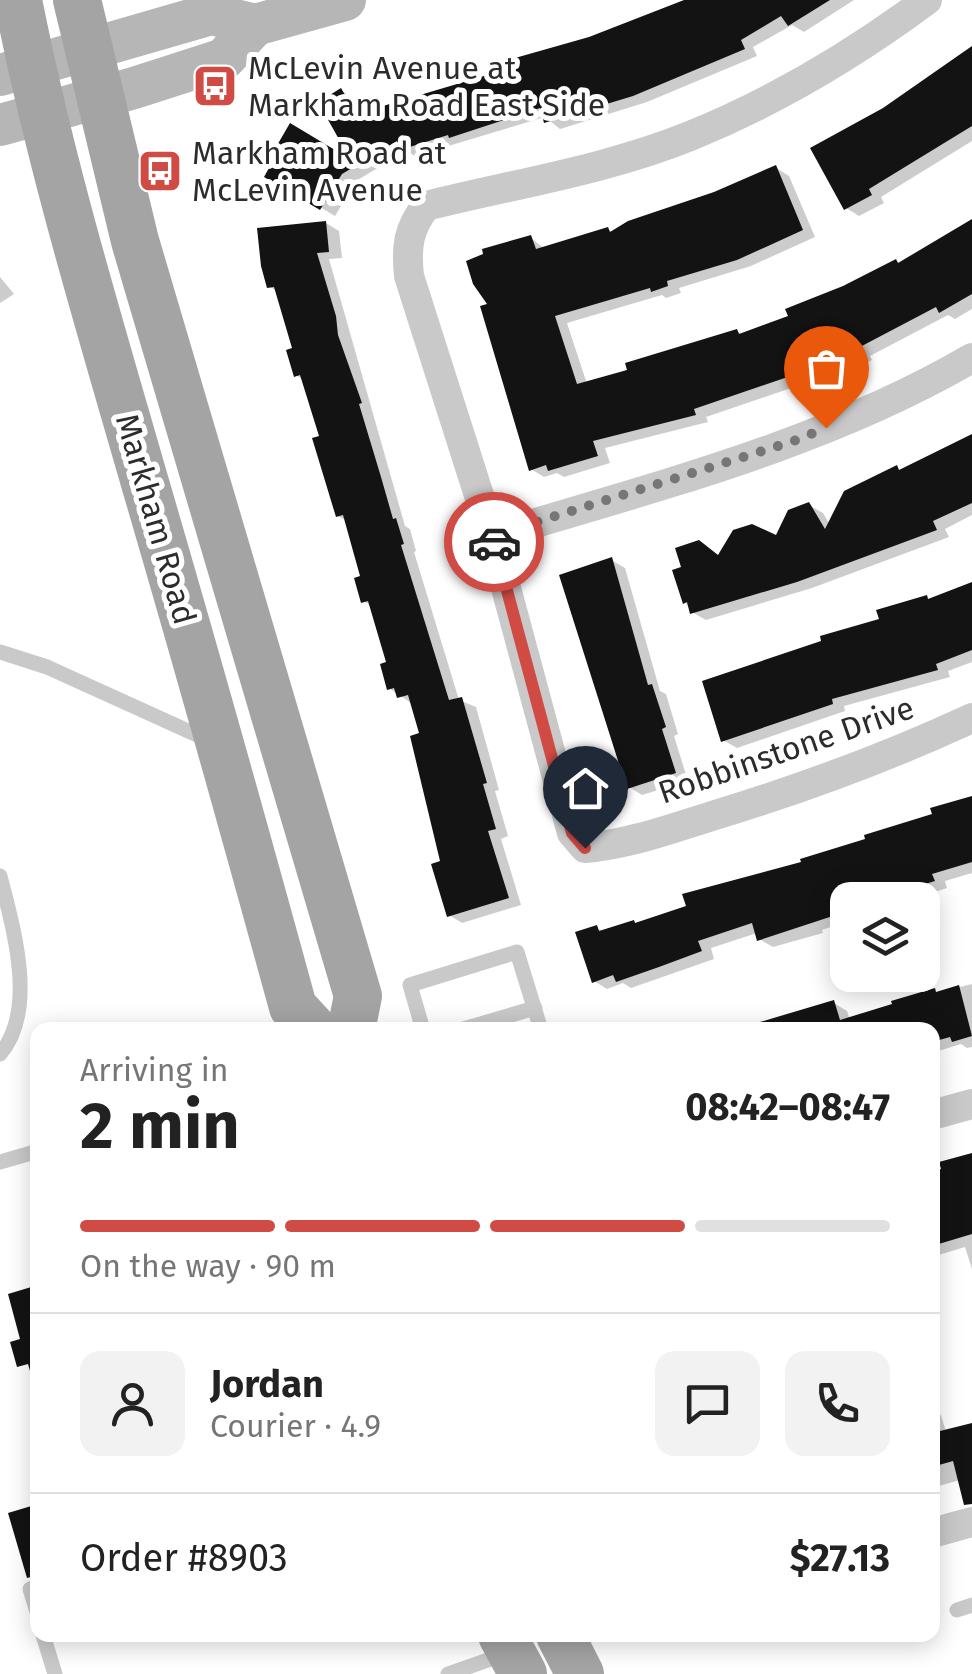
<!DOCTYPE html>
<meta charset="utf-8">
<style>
:root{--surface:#fff;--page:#f2f2f2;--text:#222;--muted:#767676;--line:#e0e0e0;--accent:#cf4b43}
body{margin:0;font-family:"Fira Sans",sans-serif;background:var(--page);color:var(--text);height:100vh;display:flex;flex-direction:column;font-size:38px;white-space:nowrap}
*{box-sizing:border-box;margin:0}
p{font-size:32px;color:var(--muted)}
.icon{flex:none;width:55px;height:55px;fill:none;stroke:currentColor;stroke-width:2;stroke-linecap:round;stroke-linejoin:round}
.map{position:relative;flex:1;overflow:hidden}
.side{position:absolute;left:30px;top:1022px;width:910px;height:620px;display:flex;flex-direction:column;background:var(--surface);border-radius:20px;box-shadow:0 5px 25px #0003}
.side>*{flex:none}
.tools{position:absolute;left:830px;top:882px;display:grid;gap:20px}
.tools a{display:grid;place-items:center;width:110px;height:110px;border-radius:20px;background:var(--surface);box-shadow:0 5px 25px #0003;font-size:50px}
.pin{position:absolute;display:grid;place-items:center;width:85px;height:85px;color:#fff;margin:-102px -42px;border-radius:50% 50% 50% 0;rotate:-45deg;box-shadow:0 0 10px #0007}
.pin .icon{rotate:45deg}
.courier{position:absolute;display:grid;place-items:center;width:100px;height:100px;margin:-50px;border:8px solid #cf4b43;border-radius:50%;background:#fff;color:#222;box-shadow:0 2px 12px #0007}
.summary em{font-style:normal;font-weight:700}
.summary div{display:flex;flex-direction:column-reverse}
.summary{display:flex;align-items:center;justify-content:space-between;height:170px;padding:0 50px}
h1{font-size:65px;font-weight:700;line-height:75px}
.bar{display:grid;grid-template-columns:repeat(4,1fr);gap:15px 10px;align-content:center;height:120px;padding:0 50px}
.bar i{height:12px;border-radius:8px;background:var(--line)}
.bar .on{background:var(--accent)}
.bar p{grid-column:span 4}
.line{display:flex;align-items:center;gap:25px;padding:0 50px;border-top:2px solid var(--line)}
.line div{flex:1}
.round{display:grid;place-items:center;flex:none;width:105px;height:105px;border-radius:20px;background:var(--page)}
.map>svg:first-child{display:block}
.shadow{fill:#0003}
.building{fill:#131313}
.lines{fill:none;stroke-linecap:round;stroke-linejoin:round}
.lane{stroke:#c9c9c9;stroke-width:15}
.street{stroke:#c9c9c9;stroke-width:30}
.secondary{stroke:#b6b6b6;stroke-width:42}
.primary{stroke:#a4a4a4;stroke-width:48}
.done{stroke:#767676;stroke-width:10;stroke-dasharray:0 18}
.route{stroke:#cf4b43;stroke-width:12}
.labels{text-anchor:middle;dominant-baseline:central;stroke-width:10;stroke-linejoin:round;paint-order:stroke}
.poi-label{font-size:32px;fill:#2c2c2c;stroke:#fff;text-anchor:start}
.street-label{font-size:32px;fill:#2c2c2c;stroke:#fff}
</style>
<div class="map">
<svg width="972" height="1674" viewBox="0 0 972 1674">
<rect width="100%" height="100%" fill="#fff"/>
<!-- shadow -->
<g class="shadow">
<path d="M687,0H854L804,32L792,25L753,47L757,56L647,102L560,129L545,117L415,156L406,151L356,181L335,216L268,176L291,126L357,166L326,110L341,91L355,99L364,115L521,68Z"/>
<path d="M972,47V141L881,197L884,203L859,216L846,208Z"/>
<path d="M776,168L789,176L815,237L751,266L679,288L681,293L666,298L662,295L567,323L587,384L737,331L743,335L791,317L896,261L901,264L972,220V309L955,319L948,315L870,356L872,360L837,377L832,374L706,417L708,422L605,448L610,463L564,477L557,473L544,477L531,469L491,305L531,238L545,249L608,230L612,232L715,195Z"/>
<path d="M326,223L339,231L342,258L329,259L405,526L410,529L416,551L414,552L459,700L476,707L499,790L495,791L508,836L501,839L521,905L462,923L449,915L423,735L414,705L390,689L389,664L372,606L363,601L364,577L347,521L338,516L322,437L304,380L296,375L295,349L278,291L270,287Z"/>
<path d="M0,277L14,294L0,303Z"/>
<path d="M972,436V515L945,529L949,537L812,588L706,620L692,612L685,602L684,569L699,543L720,557L777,538L809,505L823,513L830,525L897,468L902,471Z"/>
<path d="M611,560L625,568L660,691L666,694L678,734L674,736L688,781L642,795L629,787Z"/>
<path d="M972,584V662L948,671L950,677L844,706L845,711L737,748L723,740L882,621L926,598L931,600Z"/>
<path d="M972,798V873L945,881L947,888L911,900H848V921L822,930L823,933L773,947L759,939L757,933L711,948L714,959L631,988L623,983L607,989L594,981L597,928L604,932L634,922L638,925L935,815Z"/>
<path d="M972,984V1047L967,1048L961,1044L932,1053V1030H787L834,1003L847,1011L850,1020L895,1006L894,1003Z"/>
<path d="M972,1155V1269L965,1247L932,1257V1188Z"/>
<path d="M932,1409L941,1415L946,1432L972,1426V1488L960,1480L932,1488Z"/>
</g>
<!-- building -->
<g class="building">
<path d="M684,0H830L788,26L781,16L741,40L745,49L633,96L544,123L540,108L449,138L448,135L400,150L397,141L342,174L320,210L264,177L269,168L265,166L290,123L350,159L322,109L329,105L325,98L341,88L356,114L518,66L515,58L589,37Z"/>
<path d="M972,46V126L869,189L872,195L844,210L810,148L883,108Z"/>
<path d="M776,165L803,230L737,260L667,281L668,286L651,292L650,288L555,316L577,384L627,370L625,363L737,329L739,334L788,316L785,309L843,286L896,259L898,263L972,219V294L939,313L936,307L858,348L860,353L822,371L820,366L694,409L696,415L593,441L598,456L548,471L546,465L529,471L480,306L487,304L473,284L466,261L483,254L482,249L531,235L536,249L608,227L610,232L628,221L714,192Z"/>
<path d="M326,221L329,252L317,253L336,316L338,335L362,403L359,404L381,477L393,519L396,518L404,544L401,545L449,700L462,697L487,783L483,784L496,829L488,831L509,898L447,917L431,864L440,861L410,736L419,733L408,695L397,698L394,688L387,690L380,664L386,662L368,601L361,603L354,578L360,576L343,515L336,517L312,438L319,436L300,375L294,377L286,350L292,348L274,287L267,288L261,266L257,228Z"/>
<path d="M972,434V503L933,521L937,530L797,582L690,614L687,602L683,604L672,570L681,567L675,548L699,540L718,555L733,530L752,524L776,535L788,510L809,502L825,529L844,491L897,465L899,470Z"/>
<path d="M612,557L648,685L652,684L666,727L662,729L676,773L627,789L559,575Z"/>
<path d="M972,582V650L936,664L938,670L832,699L833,704L721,742L702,681L821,641L820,636L879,619L876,610L927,595L928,599Z"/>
<path d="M972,796V862L932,874L935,881L872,900H848V911L757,941L752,923L698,941L702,951L659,967L616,982L613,975L592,983L575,932L597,925L599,931L634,920L635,923L686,906L682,894L801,862L800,859L865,839L864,835L932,814L930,808Z"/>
<path d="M959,985L972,1036L952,1042L950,1037L932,1042V1030H751L750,1025L834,1000L840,1020L892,1004L891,1001L935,988L936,992Z"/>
<path d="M972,1153V1234L932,1246V1170L941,1169L939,1162Z"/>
<path d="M38,1285V1378H32L28,1364L17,1367L10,1342L20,1339L8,1294Z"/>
<path d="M972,1423V1504L964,1505L953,1461L932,1467V1433Z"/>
<path d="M38,1504V1575L27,1578L8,1513Z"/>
</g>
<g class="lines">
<!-- lane -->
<g class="lane">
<path d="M0,652L47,667L208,740"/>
<path d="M0,876C13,927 38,1010 0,1054"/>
<path d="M423,1030L410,985L517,952L541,1030"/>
<path d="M460,1030L535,1008"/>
<path d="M0,1162L38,1151"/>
<path d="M38,1586L30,1589L38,1615"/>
<path d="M957,1610L972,1605"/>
<path d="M43,1635L55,1674"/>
<path d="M448,1674L505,1654"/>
</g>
<!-- street -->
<g class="street">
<path d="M927,0C853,55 776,101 690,136C606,170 514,184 426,206C408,229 406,247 409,276L492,536L572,833L585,848C629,844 670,829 712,816C801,789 888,757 972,718"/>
<path d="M492,536C654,487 825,444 972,358"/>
<path d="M932,1115L972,1104"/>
<path d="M932,1533L972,1522"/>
</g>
<!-- secondary -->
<g class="secondary">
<path d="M0,75L211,14L255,25L345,0"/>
<path d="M0,125L134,88L224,59L255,25"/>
</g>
<!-- primary -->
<g class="primary">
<path d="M18,0C50,163 99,323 145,483C196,657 245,832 293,1007L314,1030"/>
<path d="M77,0L135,241L358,996L351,1030"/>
<path d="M502,1635L523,1674"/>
<path d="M560,1635L580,1674"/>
</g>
</g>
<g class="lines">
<!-- done -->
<path class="done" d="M494,542L492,536L791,442L826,428"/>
<!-- route -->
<path class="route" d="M494,542L572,833L585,848"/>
</g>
<!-- icons -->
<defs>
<symbol id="bus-square" viewBox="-11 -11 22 22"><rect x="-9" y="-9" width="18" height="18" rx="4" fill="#cf4b43" stroke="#fff"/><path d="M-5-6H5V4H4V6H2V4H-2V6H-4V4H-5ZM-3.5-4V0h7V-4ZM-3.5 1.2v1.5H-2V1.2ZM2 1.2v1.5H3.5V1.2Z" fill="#fff"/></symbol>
</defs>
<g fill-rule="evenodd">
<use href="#bus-square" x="190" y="61" width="50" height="50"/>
<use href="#bus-square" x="135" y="146" width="50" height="50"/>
</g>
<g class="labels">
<!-- poi labels -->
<g class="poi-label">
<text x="248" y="68">McLevin Avenue at<tspan x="248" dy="37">Markham Road East Side</tspan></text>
<text x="192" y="153">Markham Road at<tspan x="192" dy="37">McLevin Avenue</tspan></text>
</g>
<!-- street labels -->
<g class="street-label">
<text transform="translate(156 519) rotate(74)">Markham Road</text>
<text transform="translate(786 750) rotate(-19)">Robbinstone Drive</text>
</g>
</g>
</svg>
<div class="tools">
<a><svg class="icon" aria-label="layers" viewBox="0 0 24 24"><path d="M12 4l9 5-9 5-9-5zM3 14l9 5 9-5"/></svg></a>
</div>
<div class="pin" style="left:826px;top:428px;background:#ea580c"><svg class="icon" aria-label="bag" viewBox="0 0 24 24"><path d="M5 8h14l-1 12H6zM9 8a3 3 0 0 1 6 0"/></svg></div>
<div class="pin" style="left:585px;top:848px;background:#1f2937"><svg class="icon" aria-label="home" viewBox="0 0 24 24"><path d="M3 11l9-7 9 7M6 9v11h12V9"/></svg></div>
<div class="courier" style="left:494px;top:542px"><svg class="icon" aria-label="car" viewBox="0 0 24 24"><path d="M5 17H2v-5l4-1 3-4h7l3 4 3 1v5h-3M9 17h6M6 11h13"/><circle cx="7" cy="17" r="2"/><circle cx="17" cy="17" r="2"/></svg></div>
<section class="side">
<div class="summary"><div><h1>2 min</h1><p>Arriving in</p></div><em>08:42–08:47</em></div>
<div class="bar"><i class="on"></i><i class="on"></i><i class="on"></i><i></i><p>On the way · 90 m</p></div>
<div class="line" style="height:180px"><a class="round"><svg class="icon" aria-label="person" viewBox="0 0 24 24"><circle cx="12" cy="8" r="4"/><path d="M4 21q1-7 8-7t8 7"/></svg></a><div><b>Jordan</b><p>Courier · 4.9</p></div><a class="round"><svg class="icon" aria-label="chat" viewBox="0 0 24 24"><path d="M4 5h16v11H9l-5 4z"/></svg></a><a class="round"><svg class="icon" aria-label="phone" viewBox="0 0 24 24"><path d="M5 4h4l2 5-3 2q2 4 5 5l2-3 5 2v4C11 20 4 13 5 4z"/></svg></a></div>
<div class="line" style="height:130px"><div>Order #8903</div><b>$27.13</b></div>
</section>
</div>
